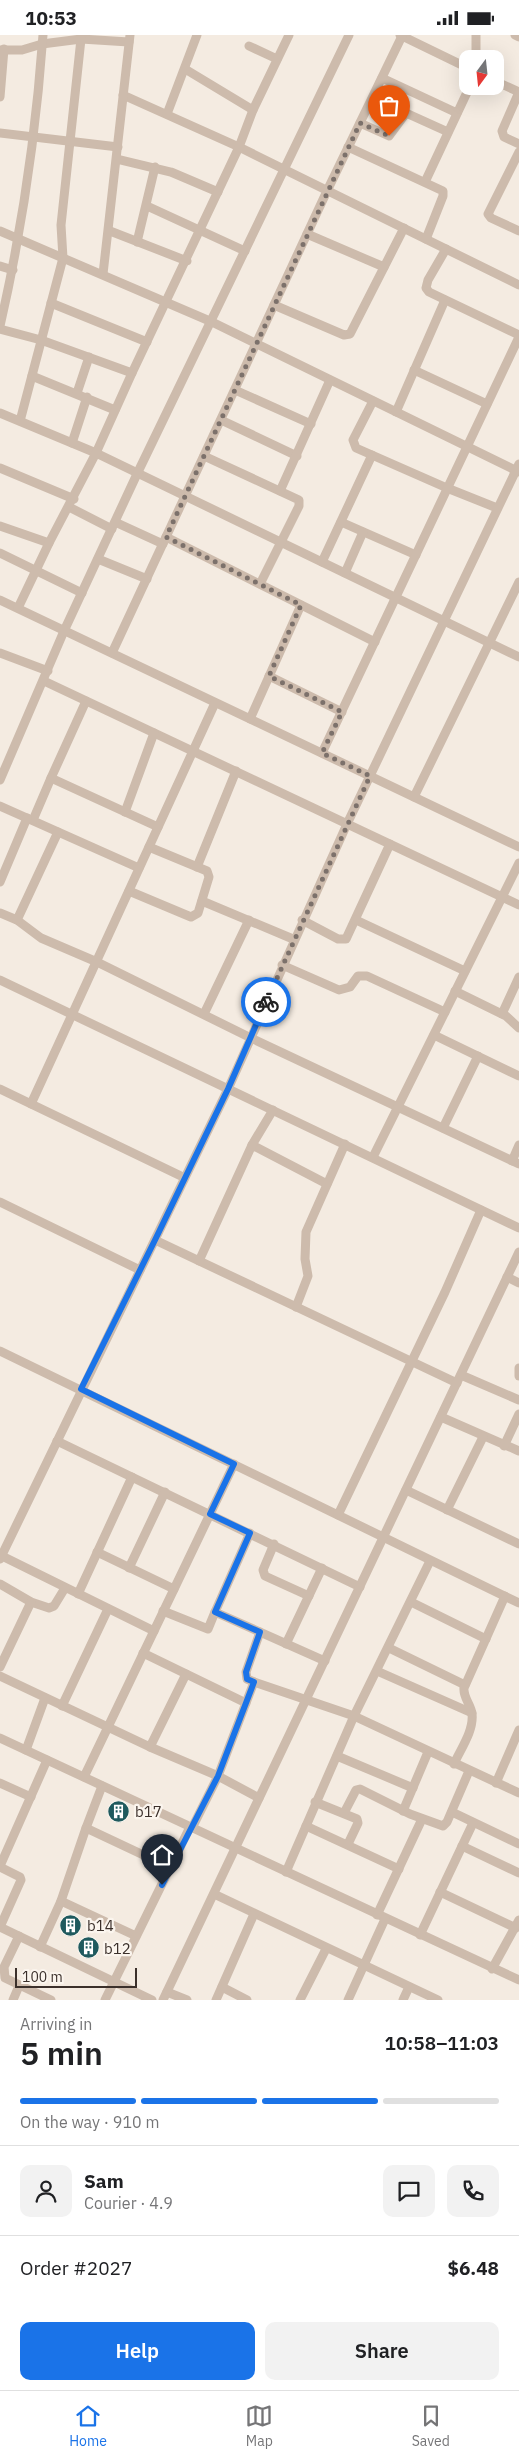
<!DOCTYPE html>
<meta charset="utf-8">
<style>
:root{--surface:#fff;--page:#f2f2f2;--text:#202124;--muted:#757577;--line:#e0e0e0;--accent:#1a73e8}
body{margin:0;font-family:"IBM Plex Sans",sans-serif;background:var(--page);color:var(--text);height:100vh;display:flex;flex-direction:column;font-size:19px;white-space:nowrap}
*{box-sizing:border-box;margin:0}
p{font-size:16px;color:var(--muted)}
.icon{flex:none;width:28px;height:28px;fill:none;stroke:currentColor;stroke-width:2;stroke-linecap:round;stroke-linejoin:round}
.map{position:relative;height:1965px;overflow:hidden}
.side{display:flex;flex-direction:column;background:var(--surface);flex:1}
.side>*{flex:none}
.needle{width:32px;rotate:195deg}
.controls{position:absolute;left:459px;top:15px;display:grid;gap:10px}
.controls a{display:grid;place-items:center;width:45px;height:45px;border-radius:10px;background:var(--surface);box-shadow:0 5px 20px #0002;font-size:25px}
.scale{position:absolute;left:15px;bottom:12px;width:122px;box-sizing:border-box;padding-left:5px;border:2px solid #3b302b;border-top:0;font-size:14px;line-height:18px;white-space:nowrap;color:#3b302b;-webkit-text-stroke:4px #fbf5ee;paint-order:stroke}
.pin{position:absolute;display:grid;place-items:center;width:42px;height:42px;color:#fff;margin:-51px -21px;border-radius:50% 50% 50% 0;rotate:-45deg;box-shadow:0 0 5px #0007}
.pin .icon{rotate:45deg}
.courier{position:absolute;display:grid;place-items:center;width:50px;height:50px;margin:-25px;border:4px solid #1a73e8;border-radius:50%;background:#fff;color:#222;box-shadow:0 1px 6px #0007}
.overview em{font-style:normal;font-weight:600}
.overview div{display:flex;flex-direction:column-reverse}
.overview{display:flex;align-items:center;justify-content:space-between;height:85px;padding:0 20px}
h1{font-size:32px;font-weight:600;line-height:38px}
.bar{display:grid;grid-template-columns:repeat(4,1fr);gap:8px 5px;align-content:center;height:60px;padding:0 20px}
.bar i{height:6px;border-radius:4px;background:var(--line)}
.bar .active{background:var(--accent)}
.bar p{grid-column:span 4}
.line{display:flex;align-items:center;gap:12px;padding:0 20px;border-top:1px solid var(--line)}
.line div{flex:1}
.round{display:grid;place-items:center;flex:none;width:52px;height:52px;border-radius:10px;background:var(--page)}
.button{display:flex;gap:10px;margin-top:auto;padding:10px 20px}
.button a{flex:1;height:58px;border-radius:10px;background:var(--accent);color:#fff;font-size:20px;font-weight:600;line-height:58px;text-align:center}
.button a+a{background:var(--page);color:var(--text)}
.status{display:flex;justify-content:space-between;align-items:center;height:35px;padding:0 25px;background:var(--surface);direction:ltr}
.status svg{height:14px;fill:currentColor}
.tab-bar{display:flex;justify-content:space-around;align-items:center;height:70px;border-top:1px solid var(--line);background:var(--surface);font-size:14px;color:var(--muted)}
.tab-bar a{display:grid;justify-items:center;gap:2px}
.tab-bar .active{color:var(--accent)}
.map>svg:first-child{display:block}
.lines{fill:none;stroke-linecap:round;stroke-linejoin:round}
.street{stroke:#cdbbac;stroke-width:9}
.done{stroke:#7c716b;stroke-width:5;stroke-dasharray:0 9}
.route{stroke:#1a73e8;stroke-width:6}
.labels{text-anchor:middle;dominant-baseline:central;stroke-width:4.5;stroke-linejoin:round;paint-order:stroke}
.poi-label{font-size:15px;fill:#3b302b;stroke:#fbf5ee;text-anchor:start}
</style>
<div class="status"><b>10:53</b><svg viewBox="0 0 49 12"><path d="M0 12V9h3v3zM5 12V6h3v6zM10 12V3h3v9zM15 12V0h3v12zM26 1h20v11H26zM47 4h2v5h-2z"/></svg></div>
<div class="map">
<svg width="519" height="1965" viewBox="0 0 519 1965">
<rect width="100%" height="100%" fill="#f4ebe1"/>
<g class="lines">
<!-- street -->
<g class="street">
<path d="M400,0L468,33"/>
<path d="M476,0V24"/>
<path d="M515,0L519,2"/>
<path d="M81,4L129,7"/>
<path d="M249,11L277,24"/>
<path d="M0,15H22L42,9L81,4L61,190L63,223L20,386"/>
<path d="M185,34L253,75"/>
<path d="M382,43L457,78"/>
<path d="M495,46L519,57"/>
<path d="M519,57L502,96L504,102L519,109"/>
<path d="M123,60L239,112L519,250"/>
<path d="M0,62L4,14"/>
<path d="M167,79L197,0"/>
<path d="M360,88L389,101L406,78L448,97"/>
<path d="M0,98L118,112"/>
<path d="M348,112L443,156V161L426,204"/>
<path d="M519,117L488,179L491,183L519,196"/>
<path d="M117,124L171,137L218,157"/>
<path d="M425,147L470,51"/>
<path d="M147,171L245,216"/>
<path d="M0,196L212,287L519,437"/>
<path d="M110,196L187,226"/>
<path d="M307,199L384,232"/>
<path d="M137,207L155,132"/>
<path d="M446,214L428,245L426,253L429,257L519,300"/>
<path d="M0,231L13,235"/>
<path d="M103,239L130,0"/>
<path d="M51,268L147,307"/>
<path d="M274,270L344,300L350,299L404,193"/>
<path d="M0,291C22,195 36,98 43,0"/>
<path d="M0,294L41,305L132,338"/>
<path d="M414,335L487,369"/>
<path d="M32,341L115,375"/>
<path d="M235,355L311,389"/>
<path d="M77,358L89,322"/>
<path d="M373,366L353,405L356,413L447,453L497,473"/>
<path d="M396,377L445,265"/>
<path d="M0,378L96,418L519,622"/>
<path d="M221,385L297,421"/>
<path d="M72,408L87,362"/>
<path d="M204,421L299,465V471L260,549"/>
<path d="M0,433L74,464"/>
<path d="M280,456L330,345"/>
<path d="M69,472L112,494"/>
<path d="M115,487L163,509"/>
<path d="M341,487L416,520"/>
<path d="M0,491L49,508"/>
<path d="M166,502L375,607"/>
<path d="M0,518L82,558"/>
<path d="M98,524L147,544"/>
<path d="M322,527L372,420"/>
<path d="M345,538L363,497"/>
<path d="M0,565L519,812"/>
<path d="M18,573L49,508L96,418L132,338L239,112L253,75L289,0"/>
<path d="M0,618L48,636"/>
<path d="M112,618L327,156L402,1"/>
<path d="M269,641L342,677"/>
<path d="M44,646L519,870"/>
<path d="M86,666L51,743L158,792"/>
<path d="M250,684L301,570"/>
<path d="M322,718L519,302"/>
<path d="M0,745L64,596L137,439L349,0"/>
<path d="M414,762L519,547"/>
<path d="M0,771L139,833"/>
<path d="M125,777L154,698"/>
<path d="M33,785L51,743"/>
<path d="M197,832L236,736"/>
<path d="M0,847L27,783"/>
<path d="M129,856L191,882L198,878L209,842L207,836L149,812"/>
<path d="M202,866L293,904"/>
<path d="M0,878L17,885L41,903L97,927L251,1003L519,1129"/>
<path d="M17,885L58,797"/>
<path d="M302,885L338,904H346L390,809"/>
<path d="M356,885L465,936"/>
<path d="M282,930L339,955L350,952L358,941H367L445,977"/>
<path d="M0,945L519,1193"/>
<path d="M455,956L506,981L519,993"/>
<path d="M204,979L249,885"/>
<path d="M502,979L519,942"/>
<path d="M434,1000L519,1041"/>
<path d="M0,1054L183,1142"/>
<path d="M31,1069L215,668"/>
<path d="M443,1093L478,1021"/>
<path d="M252,1110L327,1149"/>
<path d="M373,1122L519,828"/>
<path d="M512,1126L519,1110"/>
<path d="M0,1167L140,1235"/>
<path d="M155,1205L457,1348"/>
<path d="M199,1226L252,1110L273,1075"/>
<path d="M507,1242L519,1248"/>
<path d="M296,1272L308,1241L305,1224L306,1197L345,1109"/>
<path d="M0,1316L519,1568"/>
<path d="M519,1333V1341"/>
<path d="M461,1340L519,1365"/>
<path d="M441,1382L519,1416"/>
<path d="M57,1406L360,1552"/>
<path d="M504,1411L519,1379"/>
<path d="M406,1455L519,1509"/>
<path d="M447,1475L483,1402"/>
<path d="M338,1480L445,1257L481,1175"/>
<path d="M250,1498L215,1577L325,1626"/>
<path d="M274,1509L263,1535L265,1541L309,1561"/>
<path d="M97,1517L174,1554"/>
<path d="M2,1521L154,1596"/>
<path d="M0,1524L228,1054L347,789L519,429"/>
<path d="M129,1533L165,1457"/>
<path d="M0,1549L31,1567L49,1573L54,1571L65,1553"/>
<path d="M78,1559L132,1442"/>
<path d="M411,1567L486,1604"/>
<path d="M163,1576L208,1594L215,1577"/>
<path d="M286,1609L322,1533"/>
<path d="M389,1613L465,1650"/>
<path d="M143,1618L246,1668"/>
<path d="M0,1632L31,1567"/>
<path d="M377,1636L472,1678"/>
<path d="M0,1641L150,1712L218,1741L259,1763"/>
<path d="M254,1647L247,1644L246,1637L260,1597"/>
<path d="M62,1671L108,1574"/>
<path d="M0,1703L519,1945"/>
<path d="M150,1712L186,1639"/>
<path d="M26,1715L45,1663"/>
<path d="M337,1721L413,1753"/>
<path d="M454,1729C460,1715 474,1696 472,1679C471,1669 463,1663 464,1653L505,1561"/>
<path d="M84,1742L234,1429"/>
<path d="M0,1748L31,1762"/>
<path d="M496,1748L519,1695"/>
<path d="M315,1767L357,1784L358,1788L348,1809"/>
<path d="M403,1776L428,1717"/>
<path d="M452,1777L519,1809"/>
<path d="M344,1778L356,1755L360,1754L410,1779L443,1791L447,1787L469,1736"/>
<path d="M306,1791L399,1834"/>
<path d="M86,1793L102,1751"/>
<path d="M192,1793L218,1741L254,1647L354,1681L519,1758"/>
<path d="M462,1811L519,1838"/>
<path d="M0,1831L47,1725"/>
<path d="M0,1832L20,1842L21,1845L0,1892"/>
<path d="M286,1837L354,1681L430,1526"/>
<path d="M440,1857L516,1893"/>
<path d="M214,1859L438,1965"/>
<path d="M61,1866L136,1901"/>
<path d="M377,1880L422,1784"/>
<path d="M0,1892L152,1965"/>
<path d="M420,1900L473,1788"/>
<path d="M19,1901L4,1932L5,1943L51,1965"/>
<path d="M40,1912L61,1866L86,1793L171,1833"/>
<path d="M492,1934L519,1885"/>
<path d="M222,1952L247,1965"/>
<path d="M167,1957L187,1965"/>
<path d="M13,1965L19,1951"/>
<path d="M105,1965L190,1792"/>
<path d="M163,1965L519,1217"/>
<path d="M216,1965L254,1879"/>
<path d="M300,1965L326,1914"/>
<path d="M348,1965L385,1884"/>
<path d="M403,1965L409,1952"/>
</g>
</g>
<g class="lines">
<!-- done -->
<path class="done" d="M266,967L370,741L322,718L342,677L269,641L301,570L166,502L360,88L389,101"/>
<!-- route -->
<path class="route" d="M162,1850L218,1741L254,1647L247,1644L246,1637L260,1597L215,1577L250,1498L210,1479L234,1429L81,1354L155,1205L228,1054L266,967"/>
</g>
<!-- icons -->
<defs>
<symbol id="building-disc" viewBox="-11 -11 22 22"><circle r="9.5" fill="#1f5a5e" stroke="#fbf5ee"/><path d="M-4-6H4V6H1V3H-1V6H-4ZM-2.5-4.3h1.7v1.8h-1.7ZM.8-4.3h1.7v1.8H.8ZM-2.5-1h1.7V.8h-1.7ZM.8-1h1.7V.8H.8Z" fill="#fff"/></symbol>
</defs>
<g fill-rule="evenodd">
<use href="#building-disc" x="106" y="1764" width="25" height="25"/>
<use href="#building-disc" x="58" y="1878" width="25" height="25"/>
<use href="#building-disc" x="76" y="1900" width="25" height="25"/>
</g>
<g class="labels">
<!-- poi labels -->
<g class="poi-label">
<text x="135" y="1776">b17</text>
<text x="87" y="1890">b14</text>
<text x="104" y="1913">b12</text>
</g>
</g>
</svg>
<div class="controls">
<a><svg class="needle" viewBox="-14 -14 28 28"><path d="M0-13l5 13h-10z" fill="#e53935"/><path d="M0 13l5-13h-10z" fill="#757577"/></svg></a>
</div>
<div class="scale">100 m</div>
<div class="pin" style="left:389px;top:101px;background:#ea580c"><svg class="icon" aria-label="bag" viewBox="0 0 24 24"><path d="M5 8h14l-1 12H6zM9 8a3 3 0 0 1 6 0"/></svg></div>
<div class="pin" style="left:162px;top:1850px;background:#1f2937"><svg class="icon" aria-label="home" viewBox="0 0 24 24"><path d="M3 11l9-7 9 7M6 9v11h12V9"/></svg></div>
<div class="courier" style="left:266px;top:967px"><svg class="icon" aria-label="bike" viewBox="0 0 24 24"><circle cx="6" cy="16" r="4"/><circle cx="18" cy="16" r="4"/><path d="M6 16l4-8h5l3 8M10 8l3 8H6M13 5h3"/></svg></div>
</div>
<section class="side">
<div class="overview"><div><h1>5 min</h1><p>Arriving in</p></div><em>10:58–11:03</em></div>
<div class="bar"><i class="active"></i><i class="active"></i><i class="active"></i><i></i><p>On the way · 910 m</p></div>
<div class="line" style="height:90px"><a class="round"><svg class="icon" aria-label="person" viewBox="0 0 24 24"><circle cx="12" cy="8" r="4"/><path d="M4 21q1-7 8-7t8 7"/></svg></a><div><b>Sam</b><p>Courier · 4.9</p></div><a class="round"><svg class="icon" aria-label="chat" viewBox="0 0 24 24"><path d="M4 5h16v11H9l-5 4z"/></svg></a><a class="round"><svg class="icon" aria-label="phone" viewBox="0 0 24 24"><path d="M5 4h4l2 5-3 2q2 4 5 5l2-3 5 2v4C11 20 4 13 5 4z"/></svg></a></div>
<div class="line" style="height:65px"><div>Order #2027</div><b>$6.48</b></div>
<div class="button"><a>Help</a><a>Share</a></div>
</section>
<nav class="tab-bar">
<a class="active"><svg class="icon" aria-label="home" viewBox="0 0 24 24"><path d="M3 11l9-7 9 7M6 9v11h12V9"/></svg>Home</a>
<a><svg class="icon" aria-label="map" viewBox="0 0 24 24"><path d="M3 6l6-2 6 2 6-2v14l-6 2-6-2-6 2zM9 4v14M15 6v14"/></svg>Map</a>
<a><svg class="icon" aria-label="saved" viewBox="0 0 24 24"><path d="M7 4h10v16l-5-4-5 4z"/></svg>Saved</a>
</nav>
